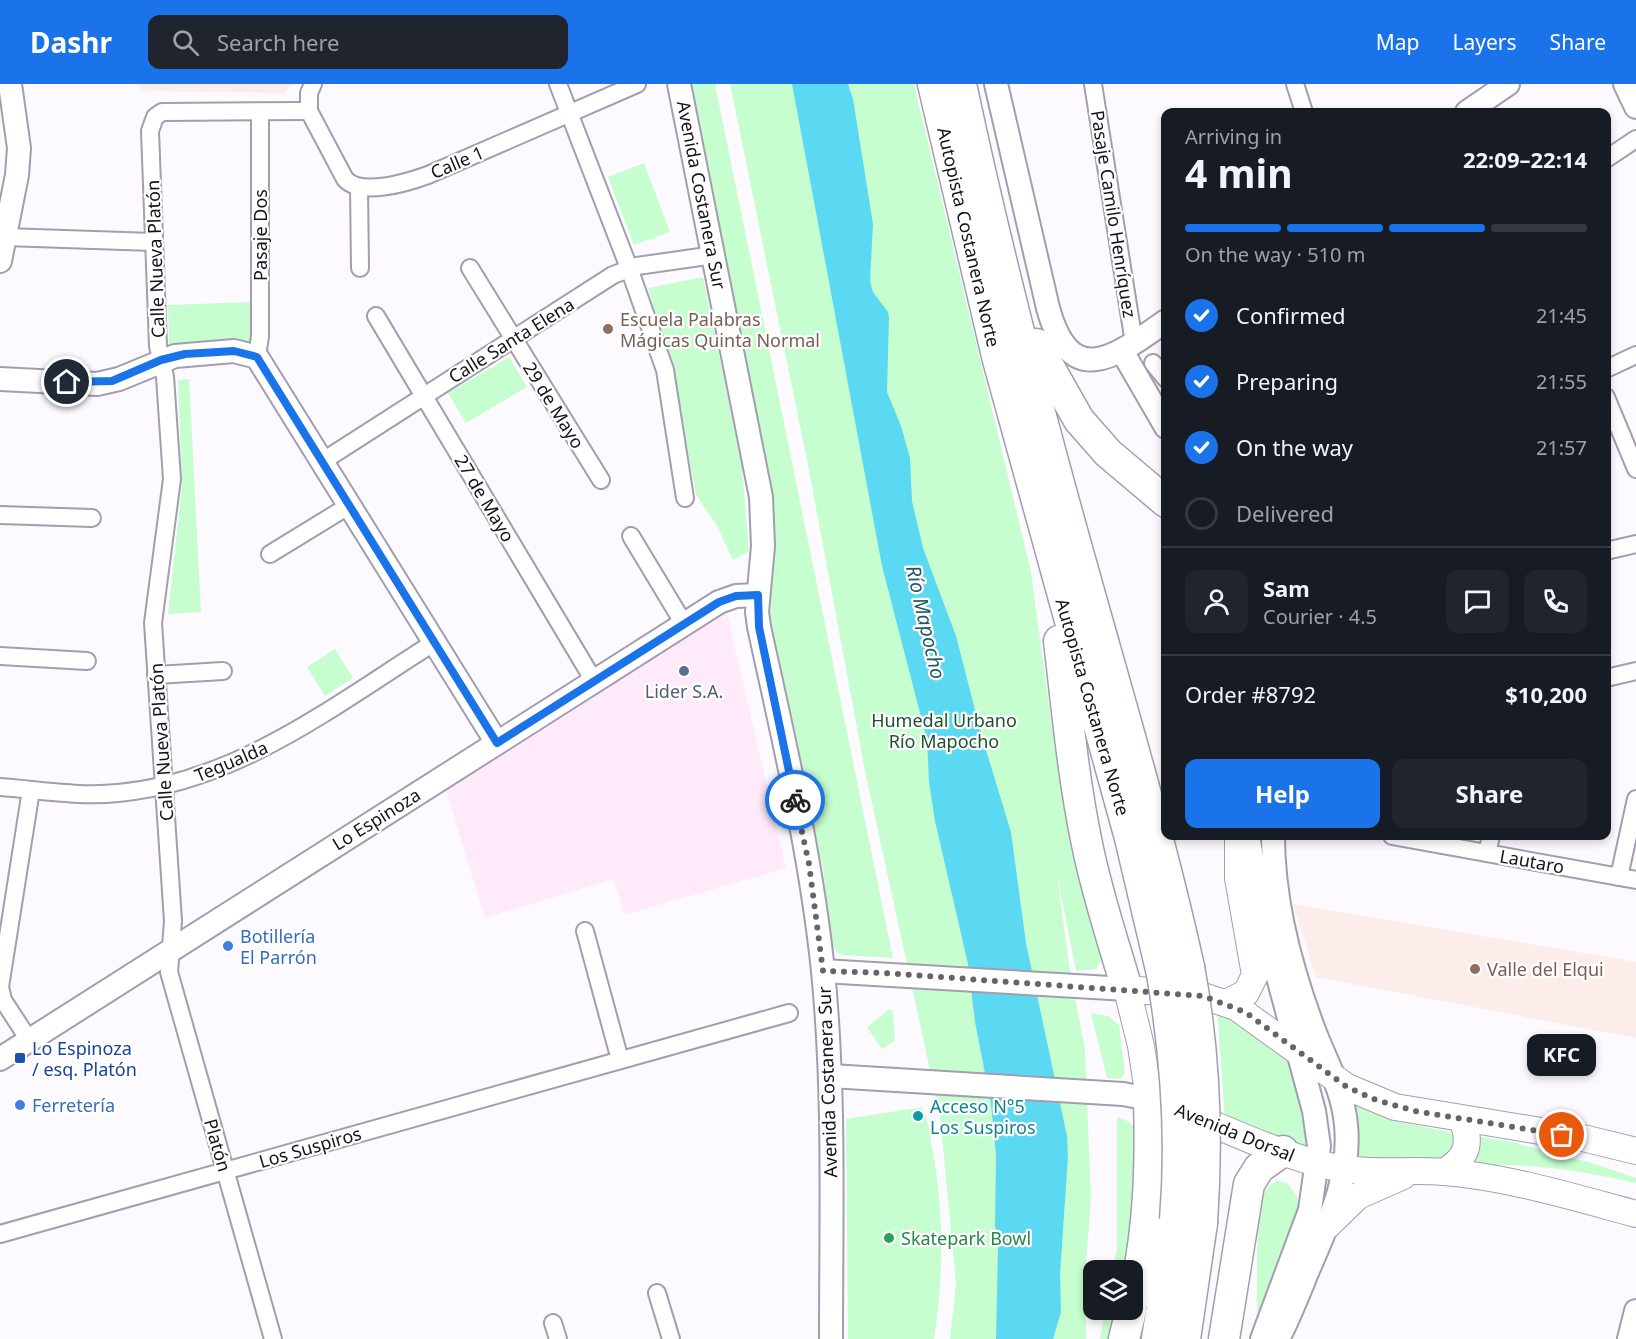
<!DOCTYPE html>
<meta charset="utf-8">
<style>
:root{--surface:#171b24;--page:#20242c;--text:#f1f3f6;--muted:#9ea1a6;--line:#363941;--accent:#1a73e8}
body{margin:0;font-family:"Noto Sans",sans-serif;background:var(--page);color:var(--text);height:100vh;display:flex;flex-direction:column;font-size:22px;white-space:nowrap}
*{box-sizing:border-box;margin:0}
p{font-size:20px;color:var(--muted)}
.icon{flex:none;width:33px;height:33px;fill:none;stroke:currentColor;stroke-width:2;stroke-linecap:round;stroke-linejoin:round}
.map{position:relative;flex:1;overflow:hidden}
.sheet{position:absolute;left:1161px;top:24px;width:450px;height:732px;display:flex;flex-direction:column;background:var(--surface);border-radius:12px;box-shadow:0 3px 9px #0003}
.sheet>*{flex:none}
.buttons{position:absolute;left:1083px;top:1176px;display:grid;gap:12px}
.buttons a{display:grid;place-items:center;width:60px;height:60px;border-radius:12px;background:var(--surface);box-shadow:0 3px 9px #0003;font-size:30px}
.pin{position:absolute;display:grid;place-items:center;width:51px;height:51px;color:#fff;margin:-26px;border:3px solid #fff;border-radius:50%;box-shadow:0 2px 6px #0007}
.courier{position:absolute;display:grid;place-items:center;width:60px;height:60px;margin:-30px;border:4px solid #1a73e8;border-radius:50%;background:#fff;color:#222;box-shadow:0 2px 8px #0007}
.bubble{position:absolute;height:42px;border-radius:12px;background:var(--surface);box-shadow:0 3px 9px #0003;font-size:20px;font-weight:700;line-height:42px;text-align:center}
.summary em{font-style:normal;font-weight:700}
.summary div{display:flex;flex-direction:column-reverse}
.summary{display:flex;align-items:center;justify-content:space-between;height:102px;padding:0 24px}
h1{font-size:39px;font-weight:700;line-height:45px}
.bar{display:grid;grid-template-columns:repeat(4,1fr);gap:9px 6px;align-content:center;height:72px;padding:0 24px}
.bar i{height:8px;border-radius:4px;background:var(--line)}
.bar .on{background:var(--accent)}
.bar p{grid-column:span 4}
.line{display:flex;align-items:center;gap:15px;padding:0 24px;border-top:2px solid var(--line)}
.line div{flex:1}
.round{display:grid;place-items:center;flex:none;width:63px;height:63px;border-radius:12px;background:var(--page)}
ol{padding:0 24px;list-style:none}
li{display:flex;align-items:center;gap:18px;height:66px}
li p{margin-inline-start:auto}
li .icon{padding:6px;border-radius:50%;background:var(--accent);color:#fff;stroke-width:4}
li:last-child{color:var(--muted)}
li i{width:33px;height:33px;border:3px solid var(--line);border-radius:50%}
.button{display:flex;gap:12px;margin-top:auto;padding:12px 24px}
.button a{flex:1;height:69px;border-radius:12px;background:var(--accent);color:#fff;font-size:24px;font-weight:700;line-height:69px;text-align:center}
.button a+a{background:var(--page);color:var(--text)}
header{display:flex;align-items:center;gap:36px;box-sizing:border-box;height:84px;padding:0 30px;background:var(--accent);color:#fff}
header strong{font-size:28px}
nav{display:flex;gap:33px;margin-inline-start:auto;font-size:21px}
.search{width:420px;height:54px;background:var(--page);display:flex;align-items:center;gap:15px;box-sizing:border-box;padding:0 21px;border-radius:12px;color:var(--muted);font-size:22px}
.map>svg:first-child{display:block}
.industrial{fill:#ffeaf9}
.education{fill:#fdedea}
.green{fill:#c6fecf}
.water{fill:#5cd9f2}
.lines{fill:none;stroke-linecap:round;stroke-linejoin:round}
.street-casing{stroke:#a49cb1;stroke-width:20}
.secondary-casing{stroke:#a49cb1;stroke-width:26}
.primary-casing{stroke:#a49cb1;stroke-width:28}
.highway-casing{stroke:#a49cb1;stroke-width:33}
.street{stroke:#fff;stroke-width:16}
.secondary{stroke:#fff;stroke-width:22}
.primary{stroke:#fff;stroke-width:26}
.highway{stroke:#fff;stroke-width:30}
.highway-bridge-casing{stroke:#a49cb1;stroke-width:33;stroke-linecap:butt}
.highway-bridge{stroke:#fff;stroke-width:30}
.done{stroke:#66636a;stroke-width:6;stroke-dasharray:0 10.8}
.route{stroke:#1a73e8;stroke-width:8}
.education-dot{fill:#8d6e63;stroke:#fff;stroke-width:2}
.service-dot{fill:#5c6f8a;stroke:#fff;stroke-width:2}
.shop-dot{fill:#3f7fe0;stroke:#fff;stroke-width:2}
.transit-dot{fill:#1a4fb4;stroke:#fff;stroke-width:2}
.culture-dot{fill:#0f9aa8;stroke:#fff;stroke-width:2}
.leisure-dot{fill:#2e9e5b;stroke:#fff;stroke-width:2}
.labels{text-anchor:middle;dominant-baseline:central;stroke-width:4.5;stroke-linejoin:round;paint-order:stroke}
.street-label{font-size:18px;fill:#151219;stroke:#fff}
.education-label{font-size:18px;fill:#785e54;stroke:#fff;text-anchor:start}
.service-label{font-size:18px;fill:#4e5e75;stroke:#fff}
.park-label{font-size:18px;fill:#1c5129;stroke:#fff}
.shop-label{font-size:18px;fill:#366cbe;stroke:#fff;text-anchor:start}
.transit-label{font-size:18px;fill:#164399;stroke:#fff;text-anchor:start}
.culture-label{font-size:18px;fill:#0d838f;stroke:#fff;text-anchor:start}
.leisure-label{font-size:18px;fill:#27864d;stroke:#fff;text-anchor:start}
.water-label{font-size:20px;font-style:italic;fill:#235863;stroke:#fff}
</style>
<header>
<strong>Dashr</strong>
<div class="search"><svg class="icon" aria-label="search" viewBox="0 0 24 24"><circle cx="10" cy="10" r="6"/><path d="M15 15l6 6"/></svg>Search here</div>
<nav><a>Map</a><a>Layers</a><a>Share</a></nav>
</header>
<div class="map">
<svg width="1636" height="1255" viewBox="0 0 1636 1255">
<rect width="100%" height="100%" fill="#fcfaff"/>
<!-- industrial -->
<path class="industrial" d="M727,529L786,784L624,831L614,795L485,834L446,707L575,626L658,570Z"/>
<!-- education -->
<g class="education">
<path d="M141,0H292L284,9L139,7Z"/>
<path d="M1293,820L1636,878V954L1316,893Z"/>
</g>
<!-- green -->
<g class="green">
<path d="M687,0H715L893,874L843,871L836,868L831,859L823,783L802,714L766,534V498Z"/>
<path d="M730,0H914L1031,488L1058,688L1069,750L1103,874L1096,885L1076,887L1057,790L1069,881L1085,966L1091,1114L1085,1195L1086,1255H950L956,1200L940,1032L865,687L808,381Z"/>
<path d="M644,79L670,148L634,161L608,93Z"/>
<path d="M703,193L742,382L749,467L733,476L716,440L696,411L679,318L648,204Z"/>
<path d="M250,218L251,259L169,262L168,221Z"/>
<path d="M509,273L527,303L466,339L448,309Z"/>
<path d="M189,295L201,528L168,530L182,401L178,296Z"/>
<path d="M335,565L353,594L325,612L307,583Z"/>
<path d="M889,925L893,927L895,957L882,965L867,943Z"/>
<path d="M1217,925L1288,974L1301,1017L1309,1070L1225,1035Z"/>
<path d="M1091,929L1108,932L1119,941L1125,988L1121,995L1107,994Z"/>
<path d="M1345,1017L1389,1036L1450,1048L1458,1056L1450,1077L1350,1078Z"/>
<path d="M922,1023C928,1034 930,1050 932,1063C944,1126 944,1191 934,1255H848L846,1035Z"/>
<path d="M1117,1033C1134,1038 1136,1044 1140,1060L1129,1186H1113L1117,1164Z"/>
<path d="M1475,1052L1512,1058L1595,1080L1636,1094V1099C1581,1087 1528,1078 1471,1082Z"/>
<path d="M1277,1096L1288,1100L1297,1112L1300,1127L1278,1178L1258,1240C1256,1215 1255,1123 1266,1105C1268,1102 1274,1099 1277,1096Z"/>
<path d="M1105,1226H1122L1116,1255H1100Z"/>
</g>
<!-- water -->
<path class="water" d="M792,0H848L853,15L873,140L870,197L873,208L888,228L889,234L887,308L901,342L910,374L912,417L923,464L956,552L982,653L1011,748L1026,859L1067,1052L1068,1073L1060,1190L1061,1228L1053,1255H996L998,1163L995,1141L996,1072L991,1020L975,938L968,880L935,737L929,698L927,656L882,482Z"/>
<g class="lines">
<defs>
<g id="street">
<path d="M313,0L309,9V27L345,95C361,113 409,98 428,91L637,0"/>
<path d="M558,0L629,184L665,286L685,414"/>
<path d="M1093,0L1134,259"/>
<path d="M1295,0L1304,28"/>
<path d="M1606,75L1636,55"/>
<path d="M359,103L360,184"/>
<path d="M5,153L153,158"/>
<path d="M470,184L601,396"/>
<path d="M376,232L594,597"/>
<path d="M257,273L260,252V28"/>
<path d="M1153,279L1166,295"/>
<path d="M1606,285L1636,271"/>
<path d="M1606,313L1636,385"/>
<path d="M323,377L613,191L637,182L714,171"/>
<path d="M0,431L92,434"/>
<path d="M631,452L684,540"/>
<path d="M1606,467L1636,460"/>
<path d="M270,470L350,421"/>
<path d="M0,572L87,577"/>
<path d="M156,591L223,587"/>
<path d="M1606,594L1636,587"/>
<path d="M0,703C38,706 80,713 118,709C238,698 336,620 435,558"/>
<path d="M1392,752L1636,796"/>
<path d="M1487,769L1491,752"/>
<path d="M1619,793L1636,715"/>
<path d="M585,847L620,976"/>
<path d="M29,956L3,916L0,903L31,706"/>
<path d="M0,1150L789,929"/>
<path d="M657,1209L671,1255"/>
<path d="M553,1239L558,1255"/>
<path d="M273,1255L169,888L173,837L153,539L172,395L165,293L158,262L150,47L155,33L162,28L309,27"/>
</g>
<g id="secondary">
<path d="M679,0L761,413L763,462L757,528L759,543C784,657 811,771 823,887C835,1009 831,1132 831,1255"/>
<path d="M996,0L1048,224C1071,308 1116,272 1166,237"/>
<path d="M1625,0L1636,23"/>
<path d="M1467,28L1508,0"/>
<path d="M0,177L17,91L19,64L10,0"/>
<path d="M1122,267L1166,343"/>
<path d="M0,295L97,300L119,295L175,272L234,267L257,273L497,659"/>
<path d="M1248,752L1265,845L1314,1027L1319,1062L1310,1126L1262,1255"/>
<path d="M1273,752C1273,818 1291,885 1314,946C1326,978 1343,1006 1346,1041C1351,1093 1329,1137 1309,1184C1299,1208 1290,1232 1278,1255"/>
<path d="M823,887L1127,905"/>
<path d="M0,975L719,518L736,512L758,511"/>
<path d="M831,992L1123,1010L1149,1015"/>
<path d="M1629,1255L1636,1227"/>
</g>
<g id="primary">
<path d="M1226,919L1246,909L1255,891L1238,794V752"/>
<path d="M1636,1067L1583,1054L1395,1023L1347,1003L1236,923L1203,912L1127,905L1141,962L1149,1015C1209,1035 1267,1068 1329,1082C1367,1091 1406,1085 1444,1088C1508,1093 1573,1113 1636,1130"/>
<path d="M1444,1088C1467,1074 1472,1060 1462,1035"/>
<path d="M1327,1142L1358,1112L1403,1092"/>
</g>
<g id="highway">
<path d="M933,0L998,276L1130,754L1162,890"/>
<path d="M961,0C996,166 1039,330 1085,493C1121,622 1160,752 1189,883"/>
<path d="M1036,260L1079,336L1108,369L1166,418"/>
<path d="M1059,557C1067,625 1073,693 1087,760C1097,810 1113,857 1127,905"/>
<path d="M1132,1219C1149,1151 1151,1084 1149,1015"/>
<path d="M1124,1255L1131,1226"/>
<path d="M1157,1255L1175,1136"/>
<path d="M1185,1255L1202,1139"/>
<path d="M1224,1255L1249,1100L1259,1084L1283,1067"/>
</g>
</defs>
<!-- street casing -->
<use href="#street" class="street-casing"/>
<!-- secondary casing -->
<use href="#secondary" class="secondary-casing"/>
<!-- primary casing -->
<use href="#primary" class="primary-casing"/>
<!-- highway casing -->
<use href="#highway" class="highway-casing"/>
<!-- street -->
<use href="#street" class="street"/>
<!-- secondary -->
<use href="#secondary" class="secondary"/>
<!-- primary -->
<use href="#primary" class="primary"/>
<!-- highway -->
<use href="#highway" class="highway"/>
<defs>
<g id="highway-bridge">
<path d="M1189,883C1205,968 1208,1052 1202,1139"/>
<path d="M1162,890C1176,972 1182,1053 1175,1136"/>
</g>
</defs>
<!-- highway-bridge casing -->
<use href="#highway-bridge" class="highway-bridge-casing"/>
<!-- highway-bridge -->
<use href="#highway-bridge" class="highway-bridge"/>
</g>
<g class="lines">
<!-- done -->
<path class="done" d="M795,716L809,780L823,887L885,889L1203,912L1245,928L1347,1003L1376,1016L1415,1027L1562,1051"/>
<!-- route -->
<path class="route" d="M67,298L112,297L161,276L185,270L234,267L257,273L497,659L719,518L736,512L758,511L759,543L795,716"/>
</g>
<!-- markers -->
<g class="education-dot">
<circle cx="608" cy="245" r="6"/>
<circle cx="1475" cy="885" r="6"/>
</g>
<circle class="service-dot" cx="684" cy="587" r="6"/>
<g class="shop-dot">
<circle cx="228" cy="862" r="6"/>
<circle cx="20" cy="1021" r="6"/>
</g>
<rect class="transit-dot" x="14" y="968" width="12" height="12" rx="3"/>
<circle class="culture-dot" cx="918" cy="1032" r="6"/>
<circle class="leisure-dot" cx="889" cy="1154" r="6"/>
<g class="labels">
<!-- street labels -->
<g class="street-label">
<text transform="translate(457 78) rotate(-23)">Calle 1</text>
<text transform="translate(702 111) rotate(79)">Avenida Costanera Sur</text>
<text transform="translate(1114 130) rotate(81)">Pasaje Camilo Henríquez</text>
<text transform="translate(260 151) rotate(-90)">Pasaje Dos</text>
<text transform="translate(969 153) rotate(77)">Autopista Costanera Norte</text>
<text transform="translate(155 175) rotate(-92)">Calle Nueva Platón</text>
<text transform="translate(511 256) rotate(-32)">Calle Santa Elena</text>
<text transform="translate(554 321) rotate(58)">29 de Mayo</text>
<text transform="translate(485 414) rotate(59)">27 de Mayo</text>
<text transform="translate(1093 623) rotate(74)">Autopista Costanera Norte</text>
<text transform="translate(161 658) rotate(-94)">Calle Nueva Platón</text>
<text transform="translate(231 677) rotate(-23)">Tegualda</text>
<text transform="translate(376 735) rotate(-32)">Lo Espinoza</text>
<text transform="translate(1532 777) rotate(10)">Lautaro</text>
<text transform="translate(827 998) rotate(-92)">Avenida Costanera Sur</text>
<text transform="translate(1235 1048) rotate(22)">Avenida Dorsal</text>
<text transform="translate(218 1061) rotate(74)">Platón</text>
<text transform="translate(310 1063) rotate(-16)">Los Suspiros</text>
</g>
<!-- education labels -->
<g class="education-label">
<text x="620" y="235">Escuela Palabras<tspan x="620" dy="21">Mágicas Quinta Normal</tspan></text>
<text x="1487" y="885">Valle del Elqui</text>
</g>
<!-- service labels -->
<g class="service-label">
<text x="684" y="607">Lider S.A.</text>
</g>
<!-- park labels -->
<g class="park-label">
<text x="944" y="636">Humedal Urbano<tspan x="944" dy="21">Río Mapocho</tspan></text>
</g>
<!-- shop labels -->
<g class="shop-label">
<text x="240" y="852">Botillería<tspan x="240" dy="21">El Parrón</tspan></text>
<text x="32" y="1021">Ferretería</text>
</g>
<!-- transit labels -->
<g class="transit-label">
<text x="32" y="964">Lo Espinoza<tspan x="32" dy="21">/ esq. Platón</tspan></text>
</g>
<!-- culture labels -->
<g class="culture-label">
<text x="930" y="1022">Acceso N°5<tspan x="930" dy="21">Los Suspiros</tspan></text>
</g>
<!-- leisure labels -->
<g class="leisure-label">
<text x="901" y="1154">Skatepark Bowl</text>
</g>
<!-- water labels -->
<g class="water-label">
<text transform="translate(926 538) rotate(77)">Río Mapocho</text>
</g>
</g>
</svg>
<div class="buttons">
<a><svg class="icon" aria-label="layers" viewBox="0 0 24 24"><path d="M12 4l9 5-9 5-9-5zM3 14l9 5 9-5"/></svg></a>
</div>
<div class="pin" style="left:1562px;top:1051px;background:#ea580c"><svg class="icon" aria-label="bag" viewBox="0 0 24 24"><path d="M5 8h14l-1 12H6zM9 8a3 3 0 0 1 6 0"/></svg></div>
<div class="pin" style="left:67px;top:298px;background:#1f2937"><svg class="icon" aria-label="home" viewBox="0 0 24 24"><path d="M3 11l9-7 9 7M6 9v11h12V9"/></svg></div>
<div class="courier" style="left:795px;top:716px"><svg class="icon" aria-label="bike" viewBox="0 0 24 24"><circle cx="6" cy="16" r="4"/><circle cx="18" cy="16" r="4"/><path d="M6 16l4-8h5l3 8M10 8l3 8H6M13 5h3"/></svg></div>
<div class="bubble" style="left:1527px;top:950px;width:69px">KFC</div>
<section class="sheet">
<div class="summary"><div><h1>4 min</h1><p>Arriving in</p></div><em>22:09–22:14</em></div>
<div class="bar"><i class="on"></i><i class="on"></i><i class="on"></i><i></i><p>On the way · 510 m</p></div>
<ol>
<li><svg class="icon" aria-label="check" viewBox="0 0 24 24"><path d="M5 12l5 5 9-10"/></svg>Confirmed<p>21:45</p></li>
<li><svg class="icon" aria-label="check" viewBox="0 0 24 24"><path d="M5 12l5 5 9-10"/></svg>Preparing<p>21:55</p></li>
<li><svg class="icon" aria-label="check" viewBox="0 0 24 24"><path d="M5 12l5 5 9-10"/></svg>On the way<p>21:57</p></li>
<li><i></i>Delivered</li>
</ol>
<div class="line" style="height:108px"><a class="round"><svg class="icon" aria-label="person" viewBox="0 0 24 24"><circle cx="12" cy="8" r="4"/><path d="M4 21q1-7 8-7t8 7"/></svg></a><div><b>Sam</b><p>Courier · 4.5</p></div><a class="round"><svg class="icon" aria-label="chat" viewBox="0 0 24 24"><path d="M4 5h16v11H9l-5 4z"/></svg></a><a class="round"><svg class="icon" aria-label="phone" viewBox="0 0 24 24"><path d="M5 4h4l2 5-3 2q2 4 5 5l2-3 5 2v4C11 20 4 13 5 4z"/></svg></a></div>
<div class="line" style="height:78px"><div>Order #8792</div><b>$10,200</b></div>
<div class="button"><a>Help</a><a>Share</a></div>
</section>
</div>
